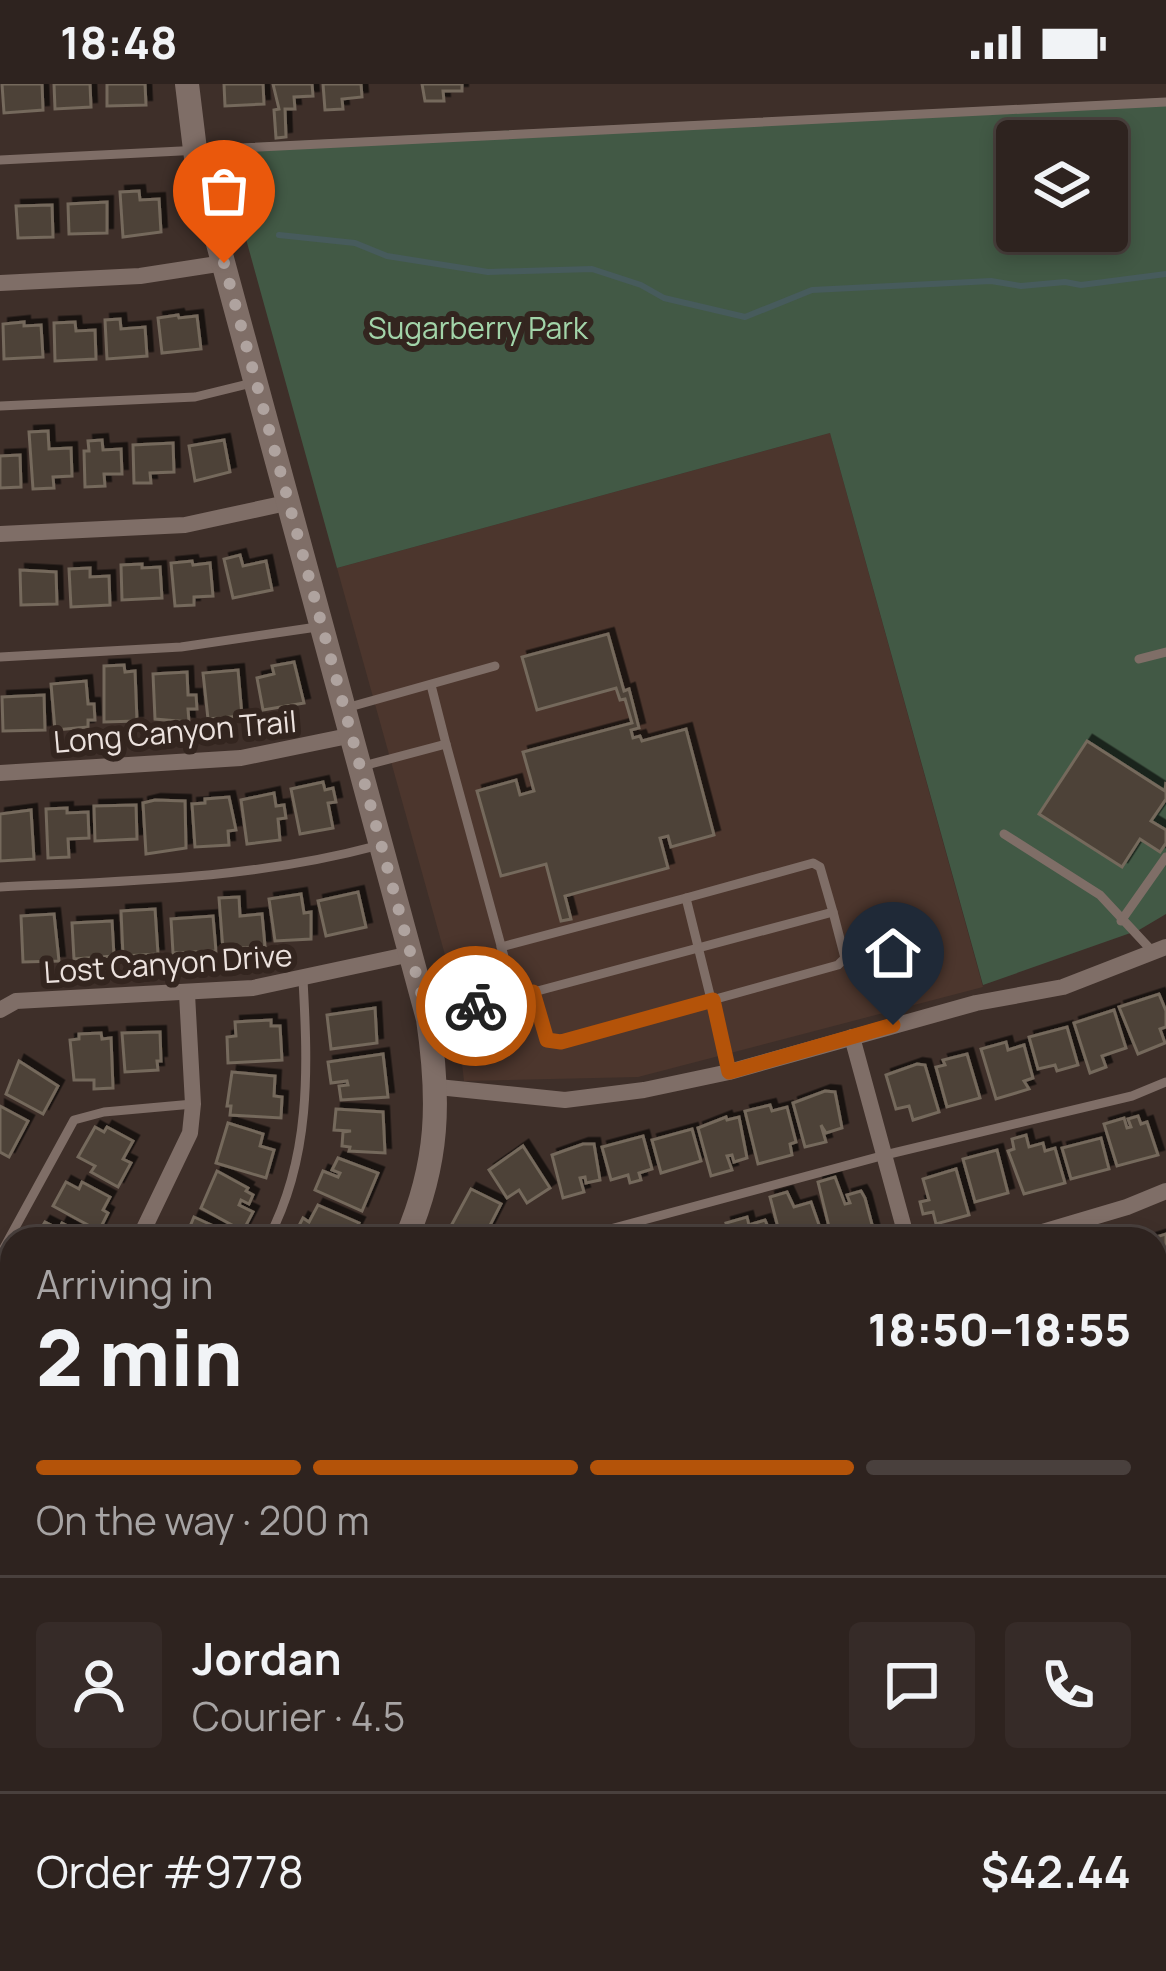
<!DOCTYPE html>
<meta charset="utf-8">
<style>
:root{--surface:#2e231f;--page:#362b28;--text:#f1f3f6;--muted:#a7a4a4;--line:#49403d;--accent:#b45309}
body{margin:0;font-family:Manrope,sans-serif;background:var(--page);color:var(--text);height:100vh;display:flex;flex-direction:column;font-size:45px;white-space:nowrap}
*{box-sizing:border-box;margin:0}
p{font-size:39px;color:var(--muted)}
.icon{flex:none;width:66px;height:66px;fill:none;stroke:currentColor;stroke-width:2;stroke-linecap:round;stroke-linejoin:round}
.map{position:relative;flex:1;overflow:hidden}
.sheet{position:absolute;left:0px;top:1143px;width:1167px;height:744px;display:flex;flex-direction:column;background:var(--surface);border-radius:36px 36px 0 0;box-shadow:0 6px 18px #0003,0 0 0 3px var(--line)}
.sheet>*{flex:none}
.fabs{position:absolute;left:996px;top:36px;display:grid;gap:24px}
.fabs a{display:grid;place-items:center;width:132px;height:132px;border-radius:12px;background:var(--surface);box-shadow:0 6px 18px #0003,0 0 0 3px var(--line);font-size:60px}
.pin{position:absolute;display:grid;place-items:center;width:102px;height:102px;color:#fff;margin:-123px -51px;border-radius:50% 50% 50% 0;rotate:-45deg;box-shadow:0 0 12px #0007}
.pin .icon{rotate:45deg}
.courier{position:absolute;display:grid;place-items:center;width:120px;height:120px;margin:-60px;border:9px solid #b45309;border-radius:50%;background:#fff;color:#222;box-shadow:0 3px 15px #0007}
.head em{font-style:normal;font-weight:800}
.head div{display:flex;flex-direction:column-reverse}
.head{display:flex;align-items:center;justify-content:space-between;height:204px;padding:0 36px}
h1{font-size:78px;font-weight:800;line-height:90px}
.bar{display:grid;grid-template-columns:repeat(4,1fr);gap:18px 12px;align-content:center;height:144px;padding:0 36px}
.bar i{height:15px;border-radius:9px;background:var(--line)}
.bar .active{background:var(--accent)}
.bar p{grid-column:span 4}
.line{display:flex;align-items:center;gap:30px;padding:0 36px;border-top:3px solid var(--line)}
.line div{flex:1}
.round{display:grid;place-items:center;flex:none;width:126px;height:126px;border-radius:12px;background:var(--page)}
.status{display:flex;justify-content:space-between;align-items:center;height:84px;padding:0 60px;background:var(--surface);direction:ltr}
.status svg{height:33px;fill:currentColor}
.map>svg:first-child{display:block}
.built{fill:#4c362d}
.green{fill:#425945;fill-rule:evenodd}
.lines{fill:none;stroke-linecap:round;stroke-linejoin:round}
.stream{stroke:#475b5c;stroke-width:6}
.building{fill:#4d4337;stroke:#74695c;stroke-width:3;filter:url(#shadow)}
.lane{stroke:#7f6e67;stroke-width:9}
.street{stroke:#7f6e67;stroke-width:16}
.secondary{stroke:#7f6e67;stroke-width:24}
.done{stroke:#afa39f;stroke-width:12;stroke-dasharray:0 21.6}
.route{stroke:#b45309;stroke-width:15}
.labels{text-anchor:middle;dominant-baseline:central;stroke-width:12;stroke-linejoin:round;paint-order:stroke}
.park-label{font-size:30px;fill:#a2d4a9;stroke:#33251f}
.street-label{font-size:30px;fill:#ece2de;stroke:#33251f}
</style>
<div class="status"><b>18:48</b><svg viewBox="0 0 49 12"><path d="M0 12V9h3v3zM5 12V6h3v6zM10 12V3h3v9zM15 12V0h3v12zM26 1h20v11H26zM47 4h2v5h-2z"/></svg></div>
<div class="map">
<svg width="1166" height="1887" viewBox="0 0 1166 1887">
<defs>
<filter id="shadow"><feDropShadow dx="5.5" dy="-5.5" stdDeviation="0" flood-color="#0009"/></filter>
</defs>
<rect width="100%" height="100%" fill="#3e2f29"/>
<!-- built -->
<path class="built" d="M830,349L983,903L638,993L464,997L452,896L337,484Z"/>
<!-- green -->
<g class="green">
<path d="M1166,14V830L1139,846L983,901L830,349L337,484L220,61ZM1017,57H1107V147H1017Z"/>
<path d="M1166,1474V1707L1155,1715V1478Z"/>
</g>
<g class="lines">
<!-- stream -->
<path class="stream" d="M279,151L355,159L387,172L488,188L592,185L641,201L664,214L745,233L812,206L991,197L1021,202L1065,198L1081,201L1166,190"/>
</g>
<!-- building -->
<g class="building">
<path d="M2,0H42L43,26L4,29Z"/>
<path d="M54,0H90L91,23L55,25Z"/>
<path d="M107,0H145L146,21L107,22Z"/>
<path d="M224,0H263L264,20L225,22Z"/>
<path d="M273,0H312L313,12L294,13L295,25H285L286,53L276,54L274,26L279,25Z"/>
<path d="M323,0H361L362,13L342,15L343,25L325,26Z"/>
<path d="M422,0H462V7H443L444,17H425Z"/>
<path d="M139,107L140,116L159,115L161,148L123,153L120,108Z"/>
<path d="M107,118V149L69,150L68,120Z"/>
<path d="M52,121L53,153L18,154L16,122Z"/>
<path d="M178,231L179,234L197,232L201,265L162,269L158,234Z"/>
<path d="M120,235L121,245L145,243L147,272L107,275L105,236Z"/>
<path d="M24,238V242L41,241L43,273L4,275L3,240Z"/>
<path d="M75,238L76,247L95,246L96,275L55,277L54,239Z"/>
<path d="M48,347L49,365L71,364L72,392L53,393L54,404L33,405L29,348Z"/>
<path d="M102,356L103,366L121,365L122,390H104L105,402L85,403L84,367H89L88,357Z"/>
<path d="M224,356L230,388L195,397L189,362Z"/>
<path d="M173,359L174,388L150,389L151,399H134L133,361Z"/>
<path d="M20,371L21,403L0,404V372Z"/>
<path d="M240,471L243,482L266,477L272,506L233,514L224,475Z"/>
<path d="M192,477L193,481L210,479L213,512L194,513V521L175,522L171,479Z"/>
<path d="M142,480V484L160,483L162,514L122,516L121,481Z"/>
<path d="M90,484V493L109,492L110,521L71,523L69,485Z"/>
<path d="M20,486L56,488L57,520L21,521Z"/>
<path d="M608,550L624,607L629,605L639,644L631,646L633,654L640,652L642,657L686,645L714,751L671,763L668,752L660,754L668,784L565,812L571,835L561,837L546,780L501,792L477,707L516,696L520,711L534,707L523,668L632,639L625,615L620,616L616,604L537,626L522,573Z"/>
<path d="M294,578L304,619L263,626L257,594L274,590L272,582Z"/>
<path d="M124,581L125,588L135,587L137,637L104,638V582Z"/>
<path d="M238,586L242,632L208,635L203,589Z"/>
<path d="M187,588L188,611H196L197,625H188L189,638L155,635L153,590Z"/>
<path d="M86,597L88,620H94L95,636H88V643L55,646L51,600Z"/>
<path d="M44,611L45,646L3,647L2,613Z"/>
<path d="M1087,657L1165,707L1166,698V715L1151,737L1166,746V759L1160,768L1140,755L1122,783L1039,730Z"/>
<path d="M323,698L325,706L333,704L336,718L328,719L333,744L300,750L291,705Z"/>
<path d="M274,709L276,722L284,721L286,734L278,735L280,756L247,760L241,716Z"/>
<path d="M229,713L236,746L228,747L229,761L195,763L192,720L205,719V715Z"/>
<path d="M155,716L185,717L186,764L146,770L143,719Z"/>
<path d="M136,721L137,755L95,757L94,722Z"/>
<path d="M67,724V729L88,728L89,754L68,755L69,773L48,774L46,725Z"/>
<path d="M31,726L34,775L0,777V730Z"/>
<path d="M358,808L366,843L326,852L318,817Z"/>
<path d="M301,810L304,829L311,828V855L275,857L269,815Z"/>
<path d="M239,813L240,832L262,830L265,862L223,866L219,814Z"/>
<path d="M155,825L158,870L123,872L121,827Z"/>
<path d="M54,830L59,877L23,878L21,832Z"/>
<path d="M213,832L216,867L173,869L171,835Z"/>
<path d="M112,837L114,872L74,875L72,839Z"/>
<path d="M1159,910L1166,927V943L1160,945L1165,959L1138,970L1119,923Z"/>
<path d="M375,924L377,959L331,965L327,931Z"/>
<path d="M1114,926L1126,964L1102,972L1106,983L1090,989L1074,939Z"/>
<path d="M271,936V942H280L282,976L228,979L227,953L236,952L235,938Z"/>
<path d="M1067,943L1078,981L1057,987L1055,981L1038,985L1029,953Z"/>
<path d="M160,948L161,977H157L158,986L125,988L122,949Z"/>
<path d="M101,949L102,955L111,954L113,1004L94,1005V996H74L70,956L79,955V950Z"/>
<path d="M1006,958L1008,966L1024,961L1033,994L1024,997L1029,1005L996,1015L981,965Z"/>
<path d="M383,970L388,1013L341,1016L339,1002L348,1001L347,997L331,999L328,978Z"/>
<path d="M967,970L980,1014L947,1023L936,983L945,981L943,976Z"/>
<path d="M19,977L58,1002L43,1030L6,1010Z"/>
<path d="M917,980L925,981L939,1028L913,1036L909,1022L896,1025L886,991Z"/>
<path d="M232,988L275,992L274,1012L282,1013L281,1034L230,1031L231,1022H227Z"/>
<path d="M825,1007L835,1008L842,1044L826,1049L821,1041L826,1058L805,1063L793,1019Z"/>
<path d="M770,1021L772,1027L787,1023L796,1058L790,1060L792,1071L758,1080L745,1027Z"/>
<path d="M0,1022L28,1037L9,1073L0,1068Z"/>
<path d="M336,1025L383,1028L385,1069L349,1067L350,1063L342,1062L343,1048L351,1047L334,1046Z"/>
<path d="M1138,1032L1141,1040L1147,1038L1158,1071L1117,1082L1104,1040L1124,1034L1127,1044L1131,1043L1128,1035Z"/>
<path d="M726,1033L727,1036L739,1033L747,1074L734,1078L732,1071L727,1072L732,1086L711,1092L698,1044Z"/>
<path d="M228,1039L263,1050L260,1062L274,1066L266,1094L216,1079Z"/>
<path d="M95,1043L104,1048L107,1043L133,1057L123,1075L131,1079L118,1103L91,1088L95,1082L78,1073Z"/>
<path d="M692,1045L701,1077L661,1089L652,1056Z"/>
<path d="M1026,1051L1029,1063L1043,1059L1045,1067L1055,1064L1065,1099L1024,1110L1008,1067L1014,1065L1012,1055Z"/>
<path d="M643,1052L652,1085L639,1089L641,1096L630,1099L628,1091L611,1096L602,1063Z"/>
<path d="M1101,1054L1109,1085L1071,1095L1062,1064Z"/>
<path d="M583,1060H594L600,1096L586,1099L585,1093L580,1094L584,1108L563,1114L552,1071Z"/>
<path d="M523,1062L550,1104L527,1119L519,1106L507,1114L489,1086Z"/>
<path d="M997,1066L1008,1109L975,1118L963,1075Z"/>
<path d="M338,1074L378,1089L362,1127L315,1106L323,1087L338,1093L340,1089L332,1086Z"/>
<path d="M956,1085L969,1131L936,1140L933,1128L923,1130L920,1118L929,1116L923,1095Z"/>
<path d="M217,1087L248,1104L246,1107L253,1111L249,1120L241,1116L239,1121L253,1128L243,1147L201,1124Z"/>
<path d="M835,1093L845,1120L850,1119L847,1111L861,1107L865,1114L874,1148L866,1154L832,1155L818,1098Z"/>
<path d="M66,1098L79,1105L82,1098L110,1113L103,1126L108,1129L99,1147L53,1122Z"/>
<path d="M471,1105L501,1120L483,1155L451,1142Z"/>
<path d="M787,1108L794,1123L811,1118L824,1155H781L770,1113Z"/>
<path d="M318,1121L359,1139L351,1155L293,1153L303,1134L309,1138Z"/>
<path d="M194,1133L242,1155L185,1154Z"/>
<path d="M747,1133L751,1149L755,1148L752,1140L765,1136L773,1155H731L726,1139Z"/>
<path d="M45,1138L59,1145L62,1139L92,1155H35Z"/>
<path d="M1166,1150V1185L1155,1188V1155H1150Z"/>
<path d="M8,1227L12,1229V1277L0,1271V1242Z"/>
<path d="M1161,1272L1166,1308L1155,1311V1273Z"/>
<path d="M0,1742L12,1747V1793L0,1787Z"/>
<path d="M1159,1820L1166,1829V1878L1161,1882L1150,1875H1155V1823Z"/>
<path d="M73,1875H127L131,1878L126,1887H86L71,1878Z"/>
<path d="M184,1875H237L231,1887H181Z"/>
<path d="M328,1875H344L364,1885L322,1887Z"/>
<path d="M698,1875L718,1877L756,1876L751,1887H692Z"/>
<path d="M1138,1875L1154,1887H1094L1091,1883L1094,1881L1092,1875Z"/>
</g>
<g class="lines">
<!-- lane -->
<g class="lane">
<path d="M0,76L1166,18"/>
<path d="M0,322L195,313L252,299"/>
<path d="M0,573L181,563L317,543"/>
<path d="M1139,575L1166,568"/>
<path d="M431,601L446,660"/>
<path d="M346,624L495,582"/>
<path d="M363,682L446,660L515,913L428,935"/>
<path d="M1004,750L1100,811L1154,869"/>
<path d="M0,803C127,797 253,795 376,762"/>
<path d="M1121,837L1166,773"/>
<path d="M501,863L686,814L729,988"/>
<path d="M533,908L547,956L561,958L838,881L845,874L833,828"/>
<path d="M515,913L833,828L820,783L813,779L686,814"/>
<path d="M268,1155C311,1074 308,985 303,896"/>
<path d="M573,1155L885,1071L1132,1012L1166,998"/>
<path d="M0,1171L74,1036L104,1028L193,1020"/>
<path d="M1155,1248L1166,1244"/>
<path d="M1155,1477L1166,1474"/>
<path d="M0,1655L12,1633"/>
<path d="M1155,1746L1166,1738"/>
<path d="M156,1887L161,1875"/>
<path d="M407,1887L413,1875"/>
<path d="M670,1887L676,1875"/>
<path d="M934,1887L940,1875"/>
<path d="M1028,1887L1035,1875"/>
</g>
<!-- street -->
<g class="street">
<path d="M0,199L140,192L224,179"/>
<path d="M0,450L185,441L291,418"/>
<path d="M0,689L241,674L353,651"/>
<path d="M0,926L16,917L253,904L411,870"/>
<path d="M852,953L907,1155"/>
<path d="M438,1003L565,1016L644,1006L729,988L976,919L1063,903L1166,863"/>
<path d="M139,1155L190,1049L193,1020L187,910"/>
<path d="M1019,1155L1127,1123L1166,1107"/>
<path d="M1155,1358L1166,1355"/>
<path d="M0,1416L12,1394"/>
<path d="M0,1545L12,1552"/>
<path d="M621,1875L643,1887"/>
<path d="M280,1887L286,1875"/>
<path d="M542,1887L548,1875"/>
<path d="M804,1887L810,1875"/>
</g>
<!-- secondary -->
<g class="secondary">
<path d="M187,0L197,82L428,935C440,1017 439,1078 406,1155"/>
<path d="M16,1887L22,1875"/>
</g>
</g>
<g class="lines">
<!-- done -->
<path class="done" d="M224,179L428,934L476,922"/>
<!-- route -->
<path class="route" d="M476,922L533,908L547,956L561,958L713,916L729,988L893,941"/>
</g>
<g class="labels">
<!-- park labels -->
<g class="park-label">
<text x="478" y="243">Sugarberry Park</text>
</g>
<!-- street labels -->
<g class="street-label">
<text transform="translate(175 647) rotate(-5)">Long Canyon Trail</text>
<text transform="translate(168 879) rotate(-4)">Lost Canyon Drive</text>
</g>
</g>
</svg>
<div class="fabs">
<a><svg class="icon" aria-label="layers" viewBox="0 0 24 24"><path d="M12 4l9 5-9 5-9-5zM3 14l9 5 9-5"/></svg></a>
</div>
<div class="pin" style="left:224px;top:179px;background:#ea580c"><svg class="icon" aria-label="bag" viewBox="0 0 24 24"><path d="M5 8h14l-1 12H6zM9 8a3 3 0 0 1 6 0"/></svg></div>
<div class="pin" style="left:893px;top:941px;background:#1f2937"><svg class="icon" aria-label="home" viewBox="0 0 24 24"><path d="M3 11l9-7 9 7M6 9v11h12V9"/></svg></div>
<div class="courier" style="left:476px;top:922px"><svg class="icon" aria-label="bike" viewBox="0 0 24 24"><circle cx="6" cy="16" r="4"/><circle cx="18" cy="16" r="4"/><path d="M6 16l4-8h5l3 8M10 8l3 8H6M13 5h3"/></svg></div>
<section class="sheet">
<div class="head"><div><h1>2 min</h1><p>Arriving in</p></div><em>18:50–18:55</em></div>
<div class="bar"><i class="active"></i><i class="active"></i><i class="active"></i><i></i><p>On the way · 200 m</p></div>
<div class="line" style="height:216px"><a class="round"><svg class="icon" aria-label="person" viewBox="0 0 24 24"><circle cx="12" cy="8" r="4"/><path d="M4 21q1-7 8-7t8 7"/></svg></a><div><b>Jordan</b><p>Courier · 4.5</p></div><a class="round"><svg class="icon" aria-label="chat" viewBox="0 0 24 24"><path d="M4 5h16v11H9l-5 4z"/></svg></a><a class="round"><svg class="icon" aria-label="phone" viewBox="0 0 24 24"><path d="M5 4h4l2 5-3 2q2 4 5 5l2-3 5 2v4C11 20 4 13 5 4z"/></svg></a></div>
<div class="line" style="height:156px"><div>Order #9778</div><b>$42.44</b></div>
</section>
</div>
